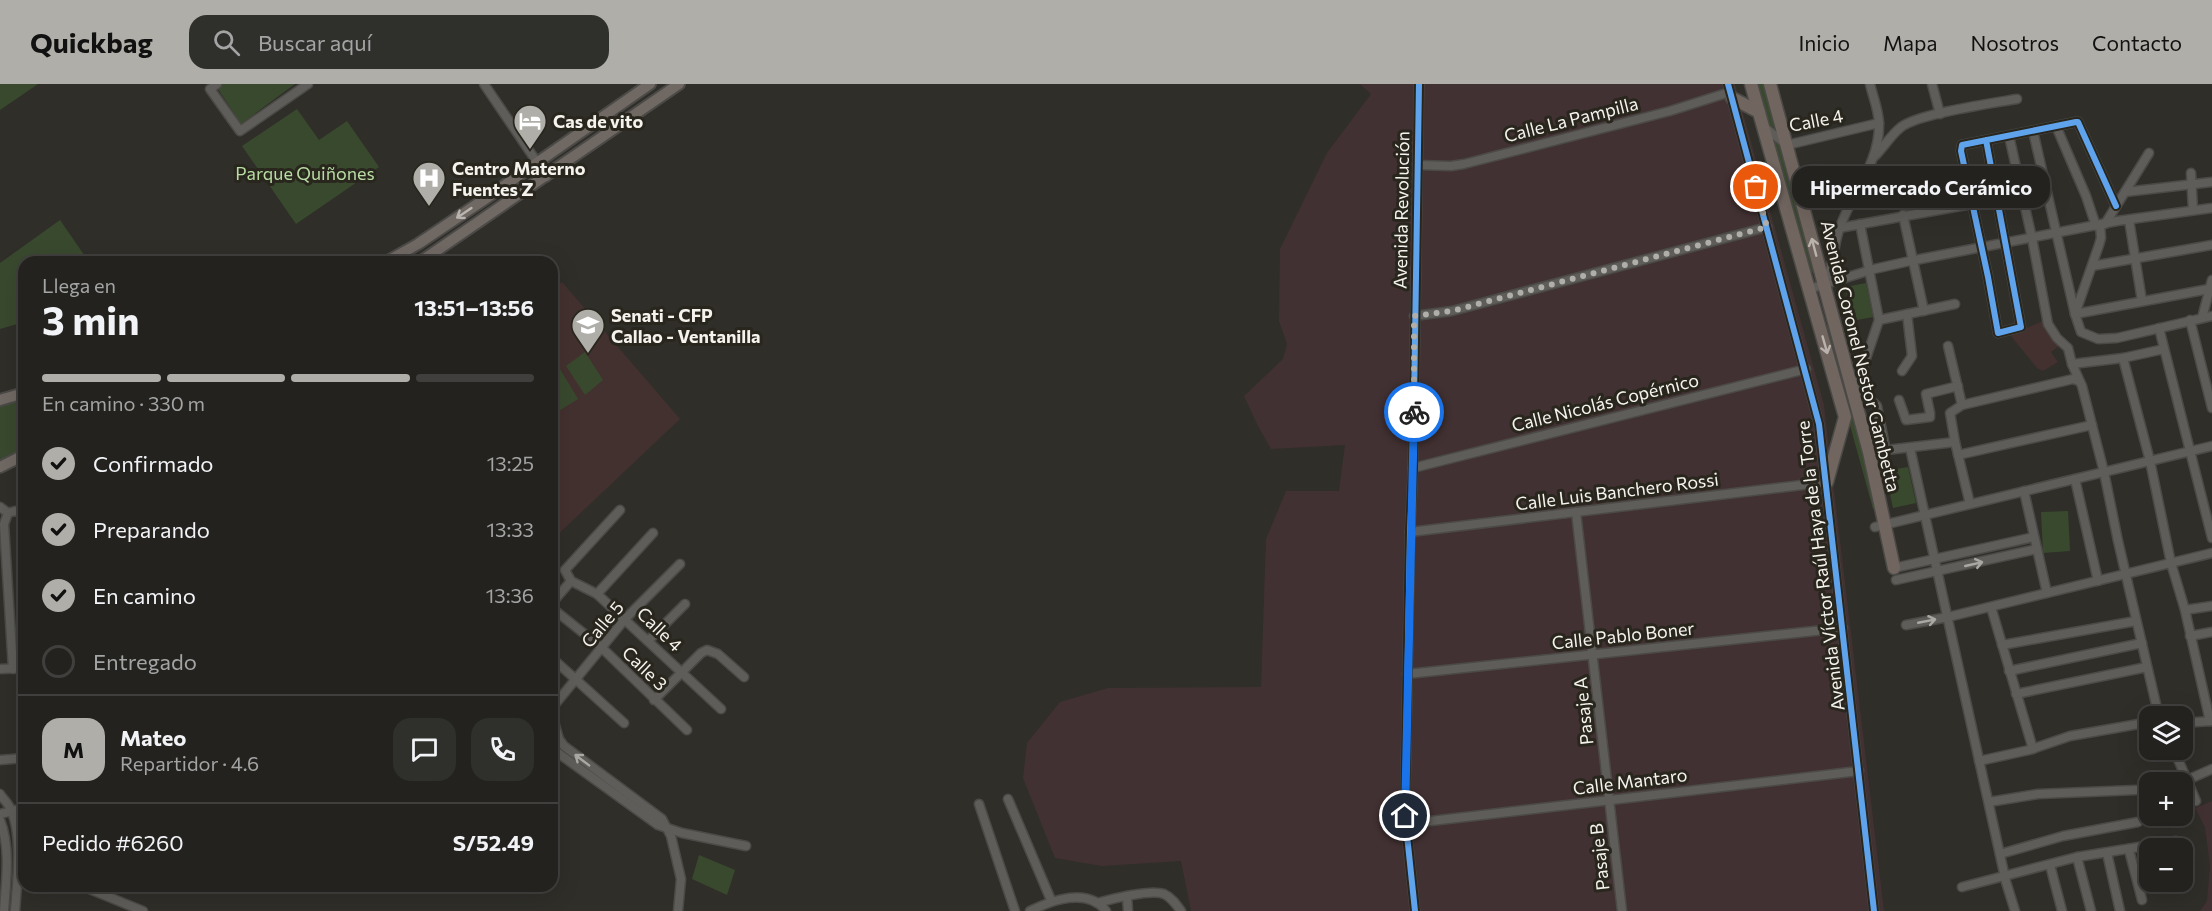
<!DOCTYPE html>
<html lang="es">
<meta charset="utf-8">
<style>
:root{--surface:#23221f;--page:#2f2f2c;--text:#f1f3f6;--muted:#a3a4a4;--line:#403f3d;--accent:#b0aea8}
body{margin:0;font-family:Commissioner,sans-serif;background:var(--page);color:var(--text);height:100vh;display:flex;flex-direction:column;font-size:22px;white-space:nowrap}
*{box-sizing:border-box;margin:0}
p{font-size:20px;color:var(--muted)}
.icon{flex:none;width:33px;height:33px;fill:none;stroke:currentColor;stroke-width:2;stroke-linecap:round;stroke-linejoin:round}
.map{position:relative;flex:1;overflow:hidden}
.details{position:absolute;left:18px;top:172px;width:540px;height:636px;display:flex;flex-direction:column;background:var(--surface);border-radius:18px;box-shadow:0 6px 24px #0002,0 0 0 2px var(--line)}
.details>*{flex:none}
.tools{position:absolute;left:2139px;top:622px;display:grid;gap:12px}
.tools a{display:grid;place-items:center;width:54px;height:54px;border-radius:12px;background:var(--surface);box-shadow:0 6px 24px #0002,0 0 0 2px var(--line);font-size:30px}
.pin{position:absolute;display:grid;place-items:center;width:51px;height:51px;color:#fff;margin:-26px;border:3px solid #fff;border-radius:50%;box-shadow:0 2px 6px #0007}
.courier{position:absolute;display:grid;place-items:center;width:60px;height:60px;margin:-30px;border:4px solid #1a73e8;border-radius:50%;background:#fff;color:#222;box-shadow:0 2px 8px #0007}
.bubble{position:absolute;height:42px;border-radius:18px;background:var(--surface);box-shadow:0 6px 24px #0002,0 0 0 2px var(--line);font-size:20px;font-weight:700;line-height:42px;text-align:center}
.head em{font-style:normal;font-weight:700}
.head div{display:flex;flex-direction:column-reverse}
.head{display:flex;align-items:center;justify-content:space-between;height:102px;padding:0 24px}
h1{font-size:39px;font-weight:700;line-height:45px}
.bar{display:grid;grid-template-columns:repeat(4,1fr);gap:9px 6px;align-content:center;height:72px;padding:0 24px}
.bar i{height:8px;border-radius:4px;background:var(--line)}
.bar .active{background:var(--accent)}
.bar p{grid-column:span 4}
.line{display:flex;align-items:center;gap:15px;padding:0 24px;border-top:2px solid var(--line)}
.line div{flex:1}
.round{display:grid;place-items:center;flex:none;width:63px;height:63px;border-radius:18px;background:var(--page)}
ol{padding:0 24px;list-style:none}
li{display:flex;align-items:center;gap:18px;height:66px}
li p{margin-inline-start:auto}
li .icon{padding:6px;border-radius:50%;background:var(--accent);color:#111;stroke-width:4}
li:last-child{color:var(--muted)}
li i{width:33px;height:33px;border:3px solid var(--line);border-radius:50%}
header{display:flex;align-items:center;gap:36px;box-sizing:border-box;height:84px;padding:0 30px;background:var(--accent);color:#111}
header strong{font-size:28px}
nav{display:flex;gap:33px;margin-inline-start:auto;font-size:21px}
.search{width:420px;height:54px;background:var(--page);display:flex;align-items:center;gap:15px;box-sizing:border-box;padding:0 21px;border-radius:18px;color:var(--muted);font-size:22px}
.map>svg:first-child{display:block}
.industrial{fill:#423132}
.education{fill:#43312f}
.green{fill:#39492e}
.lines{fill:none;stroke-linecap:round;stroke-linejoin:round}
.minor-casing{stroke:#4b4a47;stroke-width:11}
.major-casing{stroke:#4b4a47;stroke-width:14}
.highway-casing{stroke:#4b4a47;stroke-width:15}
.minor{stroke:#5e5d59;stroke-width:8}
.major{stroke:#706863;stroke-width:10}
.highway{stroke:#71655f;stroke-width:12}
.cycleway-casing{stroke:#28261d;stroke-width:10}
.cycleway{stroke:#60a3ed;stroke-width:6}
.oneway{stroke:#b9b4af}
.oneway2{stroke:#bab3ad}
.oneway3{stroke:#aaa8a3}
.done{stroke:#b0aea8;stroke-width:6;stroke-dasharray:0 10.8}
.route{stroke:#1a73e8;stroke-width:8}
.labels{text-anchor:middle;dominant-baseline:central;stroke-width:6;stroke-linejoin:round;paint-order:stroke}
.street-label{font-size:18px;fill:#f5f3ed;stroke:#28261d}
.poi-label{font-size:18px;font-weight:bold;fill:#f5f3ed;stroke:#28261d;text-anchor:start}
.park-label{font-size:18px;fill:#b9dca4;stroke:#28261d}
</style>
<header>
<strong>Quickbag</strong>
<div class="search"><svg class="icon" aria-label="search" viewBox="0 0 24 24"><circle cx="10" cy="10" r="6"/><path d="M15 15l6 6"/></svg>Buscar aquí</div>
<nav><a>Inicio</a><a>Mapa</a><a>Nosotros</a><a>Contacto</a></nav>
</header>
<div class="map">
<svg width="2212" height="827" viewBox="0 0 2212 827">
<rect width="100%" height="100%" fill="#2f2e29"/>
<!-- industrial -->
<g class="industrial">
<path d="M1360,0H1735L1824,321L1884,827H1191L1181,777L1102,782L1055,774L1023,694L1027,659L1060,618L1108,604L1261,603L1266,455L1286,407H1339L1345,361L1271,365L1257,340L1244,312L1283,275L1287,260L1279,237L1280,165L1327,69L1371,10Z"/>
<path d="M2212,717V827H2200L2207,817L2210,782L2205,743L2195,724Z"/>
</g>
<!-- education -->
<g class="education">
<path d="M562,198L680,335L552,456V205Z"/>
<path d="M2043,237L2062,260L2051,268L2058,278L2043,287L2037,284L2010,251Z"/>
</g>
<!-- green -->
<g class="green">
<path d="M0,0H38L0,26Z"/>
<path d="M220,0H295L241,40L216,2Z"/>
<path d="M1756,0H1765L1777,45L1767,40Z"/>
<path d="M297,25L319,56L347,37L379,83L296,140L242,62Z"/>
<path d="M1776,54L1780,57L1815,188L1813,189L1811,188L1772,55Z"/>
<path d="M60,136L89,178H24V238L0,245V179Z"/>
<path d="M1866,199L1873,233L1852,237L1845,203Z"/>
<path d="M1825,241L1829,242L1840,277L1878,424L1876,426L1873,425L1823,243Z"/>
<path d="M585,268L603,296L585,311L566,282Z"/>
<path d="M560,285L578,315L557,328L552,320V290Z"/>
<path d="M24,313V369L0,379V320Z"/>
<path d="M1908,383L1916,419L1893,424L1885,387Z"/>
<path d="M2068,427L2070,467L2043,469L2041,428Z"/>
<path d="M699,771L735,786L727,811L692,795Z"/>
</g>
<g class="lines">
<defs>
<g id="minor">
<path d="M217,0L210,5L240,47L308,0"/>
<path d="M484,0L547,93"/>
<path d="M1728,0L1819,340L1874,827"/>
<path d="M1932,0L1940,30"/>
<path d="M2056,42L2086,112L2096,142"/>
<path d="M1764,43L1787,61L1879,39"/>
<path d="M2033,47L2075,230L2081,248L2098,255L2117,254L2212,232"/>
<path d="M2009,52L2032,154L2048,240L2057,254L2068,264L2072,280L2082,302L2104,388L2118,457L2159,633"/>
<path d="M1986,56L2021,243L1998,249L1988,193L1961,67L1962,61L2076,38H2078L2116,122"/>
<path d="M1875,72C1884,63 1891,51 1900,44C1915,30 1993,19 2017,15"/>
<path d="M1418,81L1451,82L1464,80L1670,27L1730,8"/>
<path d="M2191,89L2193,126"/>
<path d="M2125,108L2212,98"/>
<path d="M1903,131L1924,227"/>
<path d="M2129,136L2142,217"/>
<path d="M1860,140L1879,236L1859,295L1863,309L1877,322L1886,367"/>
<path d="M2105,140L2149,69"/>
<path d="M1839,144L1972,120"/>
<path d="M2092,182L2212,161"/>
<path d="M1825,201C1834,183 1833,161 1840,143C1852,109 1880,78 1879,40C1879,27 1873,13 1870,0"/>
<path d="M1809,205L1874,185L1910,177L2117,137L2212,124"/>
<path d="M2075,230L2209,205"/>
<path d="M2075,230L2099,161L2101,154L2100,141"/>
<path d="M1414,232L1452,227L1767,143"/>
<path d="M2202,234L2212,196"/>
<path d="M1879,236L1955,220"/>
<path d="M2190,236L2212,324"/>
<path d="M2159,244L2212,454"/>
<path d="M1948,262L1962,321"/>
<path d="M2123,274L2150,377L2171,479L2185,526L2210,637"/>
<path d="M2072,280L2123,274L2164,265"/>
<path d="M1902,287L1912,272L1907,230"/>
<path d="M1899,316L1906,336L1930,333V329L1926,310L1958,302"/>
<path d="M1910,364L2006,798L2015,827"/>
<path d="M1869,368L1955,358"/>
<path d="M1958,371L2092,341"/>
<path d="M1413,384L1806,285"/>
<path d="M2075,395L2098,497"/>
<path d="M2024,407L2047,509"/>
<path d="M1970,420L1955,358L1950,329L1962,321L2073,295L2079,297"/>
<path d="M0,423L8,429"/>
<path d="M1576,428L1622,827"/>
<path d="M8,429L4,440L13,585"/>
<path d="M8,429L15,427L24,430"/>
<path d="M1875,443L2212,362"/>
<path d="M1410,448L1827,398"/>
<path d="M1894,484L2034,453"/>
<path d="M1896,496L2037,465"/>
<path d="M571,497L597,510L721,625"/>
<path d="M571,497L565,486L620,426"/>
<path d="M597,510L653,449"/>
<path d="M552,519L571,497"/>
<path d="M1991,523L2033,665"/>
<path d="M552,524L602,564L687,646"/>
<path d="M2185,526L2212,522"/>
<path d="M1906,541L1948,533L2212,469"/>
<path d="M2190,552L2212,548"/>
<path d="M648,557L685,520"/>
<path d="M2002,561L2136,537"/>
<path d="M552,574L624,639"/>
<path d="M0,585L24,584"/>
<path d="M2009,587L2142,559"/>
<path d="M1407,590L1843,544"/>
<path d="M2016,610L2147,583"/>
<path d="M654,616L701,569L707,566L718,570L744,593"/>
<path d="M552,624L625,535L680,480"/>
<path d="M552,631L559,655L564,662L662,735L671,752L681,795L678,827"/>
<path d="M2182,639L2212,637"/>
<path d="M2174,666L2196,717"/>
<path d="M558,669L658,741L682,749L746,762"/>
<path d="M0,676L24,674"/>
<path d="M1979,677L2029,666L2070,652L2150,638"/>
<path d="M2187,696L2212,685"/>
<path d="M0,710C3,715 9,720 11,726C23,752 17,799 15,827"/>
<path d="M1008,715L1051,816"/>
<path d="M1989,718L2038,710L2136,706"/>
<path d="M979,720L1015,827"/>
<path d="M0,730L24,724"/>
<path d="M0,736C11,764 6,797 4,827"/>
<path d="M1405,740L1859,687"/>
<path d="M2129,766L2142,816"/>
<path d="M2107,769L2120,827"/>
<path d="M2000,770L2063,752L2138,738"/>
<path d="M2077,773L2091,827"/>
<path d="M2050,781L2062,827"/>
<path d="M82,802L143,827"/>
<path d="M1962,803L2077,773L2176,757"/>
<path d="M1127,812L1128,827"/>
<path d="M1097,819C1111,815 1151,805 1164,810C1171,813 1176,820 1181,827"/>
<path d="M1030,827C1052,816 1088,803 1106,827"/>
<path d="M1415,827L1405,732L1410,448L1413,384L1419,0"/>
</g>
<g id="major">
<path d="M386,178L418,160L485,115L650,0"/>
<path d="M420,178L679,0"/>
<path d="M0,316L24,309"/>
<path d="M0,383L24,371"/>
</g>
<g id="highway">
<path d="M1751,0L1845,333L1827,398"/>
<path d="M1770,0L1869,368L1894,484"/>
<path d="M1732,14L1759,28"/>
</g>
</defs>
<!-- minor casing -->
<use href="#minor" class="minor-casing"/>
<!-- major casing -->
<use href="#major" class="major-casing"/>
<!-- highway casing -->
<use href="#highway" class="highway-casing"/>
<!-- minor -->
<use href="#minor" class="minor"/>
<!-- major -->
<use href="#major" class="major"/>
<!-- highway -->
<use href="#highway" class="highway"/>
<defs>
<g id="cycleway">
<path d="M1728,0L1819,340L1874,827"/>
<path d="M1986,56L2021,243L1998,249L1988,193L1961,67L1962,61L2076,38H2078L2116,122"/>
<path d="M1415,827L1405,732L1410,448L1413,384L1419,0"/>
</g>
</defs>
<!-- cycleway casing -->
<use href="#cycleway" class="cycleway-casing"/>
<!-- cycleway -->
<use href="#cycleway" class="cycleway"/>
</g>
<!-- one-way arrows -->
<defs><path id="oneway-shaft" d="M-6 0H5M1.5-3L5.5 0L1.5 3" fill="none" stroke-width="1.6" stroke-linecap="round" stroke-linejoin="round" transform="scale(1.5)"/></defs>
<use class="oneway" href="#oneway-shaft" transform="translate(464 129) rotate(146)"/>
<g class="oneway2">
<use href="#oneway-shaft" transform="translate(1814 163) rotate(-105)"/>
<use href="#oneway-shaft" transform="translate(1825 261) rotate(74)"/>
</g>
<g class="oneway3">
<use href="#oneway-shaft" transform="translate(1974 480) rotate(-13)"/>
<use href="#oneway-shaft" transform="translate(1927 537) rotate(-11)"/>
<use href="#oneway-shaft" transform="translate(582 676) rotate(-143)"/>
</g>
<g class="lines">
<!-- done -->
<path class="done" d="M1414,328V232L1452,227L1767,143L1756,103"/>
<!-- route -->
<path class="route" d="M1405,732L1414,328"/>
</g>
<!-- icons -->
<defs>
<symbol id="hotel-pin" viewBox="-11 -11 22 30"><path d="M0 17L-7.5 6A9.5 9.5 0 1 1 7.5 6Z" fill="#b0aea8" stroke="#28261d"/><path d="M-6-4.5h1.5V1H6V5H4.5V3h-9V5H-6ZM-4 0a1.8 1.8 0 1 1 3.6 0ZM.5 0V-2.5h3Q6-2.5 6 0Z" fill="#fff"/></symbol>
<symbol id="hospital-pin" viewBox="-11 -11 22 30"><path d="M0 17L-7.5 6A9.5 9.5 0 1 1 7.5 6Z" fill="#b0aea8" stroke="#28261d"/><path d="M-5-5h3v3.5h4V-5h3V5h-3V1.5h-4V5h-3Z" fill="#fff"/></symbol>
<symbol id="university-pin" viewBox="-11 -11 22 30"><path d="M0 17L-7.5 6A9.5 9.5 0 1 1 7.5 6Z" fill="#b0aea8" stroke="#28261d"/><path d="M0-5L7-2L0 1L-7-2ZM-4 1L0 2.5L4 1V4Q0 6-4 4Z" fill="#fff"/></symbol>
</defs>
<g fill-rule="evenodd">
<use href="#hotel-pin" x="511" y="18" width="38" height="52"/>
<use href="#hospital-pin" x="410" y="75" width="38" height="52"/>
<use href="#university-pin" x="569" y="222" width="38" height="52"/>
</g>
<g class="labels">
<!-- street labels -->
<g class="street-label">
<text transform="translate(1571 35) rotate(-14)">Calle La Pampilla</text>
<text transform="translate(1816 36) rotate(-11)">Calle 4</text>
<text transform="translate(1401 126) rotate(-89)">Avenida Revolución</text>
<text transform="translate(1861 272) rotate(76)">Avenida Coronel Nestor Gambetta</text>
<text transform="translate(1605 318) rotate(-14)">Calle Nicolás Copérnico</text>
<text transform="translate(1617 407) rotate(-7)">Calle Luis Banchero Rossi</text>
<text transform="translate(1820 482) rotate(-97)">Avenida Víctor Raúl Haya de la Torre</text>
<text transform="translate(602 540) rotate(-50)">Calle 5</text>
<text transform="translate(660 545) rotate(44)">Calle 4</text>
<text transform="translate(1623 551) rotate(-6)">Calle Pablo Boner</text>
<text transform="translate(645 584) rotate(44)">Calle 3</text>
<text transform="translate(1583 627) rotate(-96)">Pasaje A</text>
<text transform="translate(1630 697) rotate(-7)">Calle Mantaro</text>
<text transform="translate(1599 773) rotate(-96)">Pasaje B</text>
</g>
<!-- poi labels -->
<g class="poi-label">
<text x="553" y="37">Cas de vito</text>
<text x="452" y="84">Centro Materno<tspan x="452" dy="21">Fuentes Z</tspan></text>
<text x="611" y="231">Senati - CFP<tspan x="611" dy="21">Callao - Ventanilla</tspan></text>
</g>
<!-- park labels -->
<g class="park-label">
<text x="305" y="89">Parque Quiñones</text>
</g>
</g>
</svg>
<div class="tools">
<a><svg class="icon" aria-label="layers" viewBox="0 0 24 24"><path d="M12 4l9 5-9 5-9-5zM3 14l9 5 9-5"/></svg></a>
<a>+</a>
<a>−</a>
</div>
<div class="pin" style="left:1756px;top:103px;background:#ea580c"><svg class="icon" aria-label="bag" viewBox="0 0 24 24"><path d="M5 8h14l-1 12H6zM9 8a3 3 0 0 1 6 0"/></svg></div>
<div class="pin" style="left:1405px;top:732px;background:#1f2937"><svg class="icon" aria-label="home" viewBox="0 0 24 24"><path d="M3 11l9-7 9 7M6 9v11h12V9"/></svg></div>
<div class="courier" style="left:1414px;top:328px"><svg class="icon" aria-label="bike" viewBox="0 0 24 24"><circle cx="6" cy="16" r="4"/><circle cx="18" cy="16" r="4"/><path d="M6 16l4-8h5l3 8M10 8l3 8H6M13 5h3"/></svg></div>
<div class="bubble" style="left:1792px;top:82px;width:258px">Hipermercado Cerámico</div>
<section class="details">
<div class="head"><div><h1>3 min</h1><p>Llega en</p></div><em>13:51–13:56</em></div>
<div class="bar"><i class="active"></i><i class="active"></i><i class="active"></i><i></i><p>En camino · 330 m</p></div>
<ol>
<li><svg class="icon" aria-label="check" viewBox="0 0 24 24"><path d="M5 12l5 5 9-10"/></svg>Confirmado<p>13:25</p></li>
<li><svg class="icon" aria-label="check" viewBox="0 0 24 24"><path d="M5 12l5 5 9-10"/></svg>Preparando<p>13:33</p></li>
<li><svg class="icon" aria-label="check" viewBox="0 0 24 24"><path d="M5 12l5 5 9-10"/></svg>En camino<p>13:36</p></li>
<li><i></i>Entregado</li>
</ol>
<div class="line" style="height:108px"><b class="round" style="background:var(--accent);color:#111">M</b><div><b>Mateo</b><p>Repartidor · 4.6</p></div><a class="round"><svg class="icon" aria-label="chat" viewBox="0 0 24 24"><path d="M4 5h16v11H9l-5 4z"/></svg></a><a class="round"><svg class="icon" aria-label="phone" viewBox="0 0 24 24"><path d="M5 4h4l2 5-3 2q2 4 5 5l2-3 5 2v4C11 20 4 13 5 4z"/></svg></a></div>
<div class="line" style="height:78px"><div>Pedido #6260</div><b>S/52.49</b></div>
</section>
</div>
